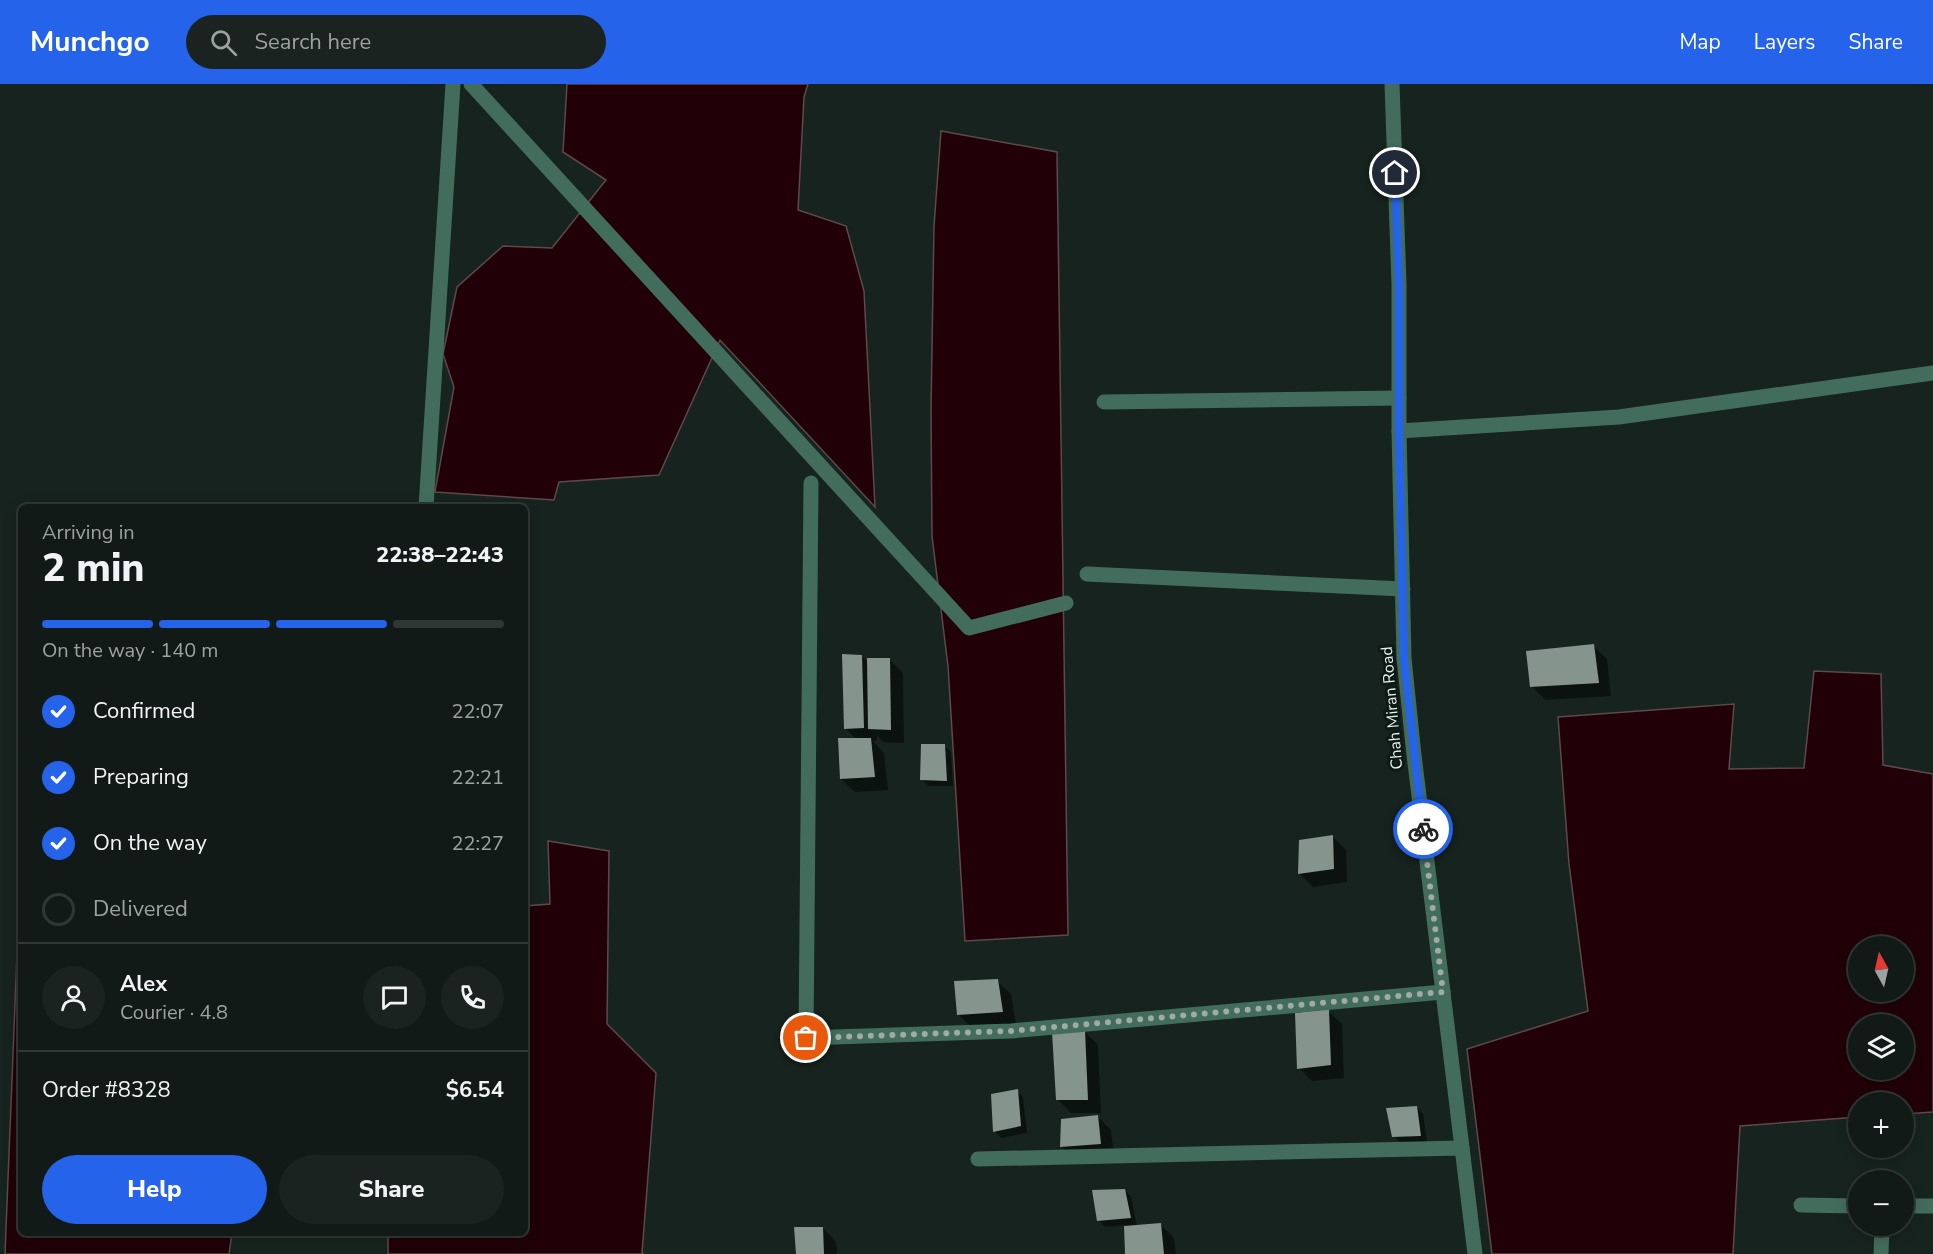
<!DOCTYPE html>
<meta charset="utf-8">
<style>
:root{--surface:#111a16;--page:#1a231f;--text:#f1f3f6;--muted:#9ca1a1;--line:#303835;--accent:#2563eb}
body{margin:0;font-family:"Nunito Sans",sans-serif;background:var(--page);color:var(--text);height:100vh;display:flex;flex-direction:column;font-size:22px;white-space:nowrap}
*{box-sizing:border-box;margin:0}
p{font-size:20px;color:var(--muted)}
.icon{flex:none;width:33px;height:33px;fill:none;stroke:currentColor;stroke-width:2;stroke-linecap:round;stroke-linejoin:round}
.map{position:relative;flex:1;overflow:hidden}
.details{position:absolute;left:18px;top:420px;width:510px;height:732px;display:flex;flex-direction:column;background:var(--surface);border-radius:9px;box-shadow:0 3px 15px #0003,0 0 0 2px var(--line)}
.details>*{flex:none}
.needle{width:39px;rotate:352deg}
.controls{position:absolute;left:1848px;top:852px;display:grid;gap:12px}
.controls a{display:grid;place-items:center;width:66px;height:66px;border-radius:50%;background:var(--surface);box-shadow:0 3px 15px #0003,0 0 0 2px var(--line);font-size:30px}
.pin{position:absolute;display:grid;place-items:center;width:51px;height:51px;color:#fff;margin:-26px;border:3px solid #fff;border-radius:50%;box-shadow:0 2px 6px #0007}
.courier{position:absolute;display:grid;place-items:center;width:60px;height:60px;margin:-30px;border:4px solid #2563eb;border-radius:50%;background:#fff;color:#222;box-shadow:0 2px 8px #0007}
.overview em{font-style:normal;font-weight:800}
.overview div{display:flex;flex-direction:column-reverse}
.overview{display:flex;align-items:center;justify-content:space-between;height:102px;padding:0 24px}
h1{font-size:39px;font-weight:800;line-height:45px}
.bar{display:grid;grid-template-columns:repeat(4,1fr);gap:9px 6px;align-content:center;height:72px;padding:0 24px}
.bar i{height:8px;border-radius:4px;background:var(--line)}
.bar .selected{background:var(--accent)}
.bar p{grid-column:span 4}
.line{display:flex;align-items:center;gap:15px;padding:0 24px;border-top:2px solid var(--line)}
.line div{flex:1}
.round{display:grid;place-items:center;flex:none;width:63px;height:63px;border-radius:32px;background:var(--page)}
ol{padding:0 24px;list-style:none}
li{display:flex;align-items:center;gap:18px;height:66px}
li p{margin-inline-start:auto}
li .icon{padding:6px;border-radius:50%;background:var(--accent);color:#fff;stroke-width:4}
li:last-child{color:var(--muted)}
li i{width:33px;height:33px;border:3px solid var(--line);border-radius:50%}
.primary-button{display:flex;gap:12px;margin-top:auto;padding:12px 24px}
.primary-button a{flex:1;height:69px;border-radius:36px;background:var(--accent);color:#fff;font-size:24px;font-weight:800;line-height:69px;text-align:center}
.primary-button a+a{background:var(--page);color:var(--text)}
header{display:flex;align-items:center;gap:36px;box-sizing:border-box;height:84px;padding:0 30px;background:var(--accent);color:#fff}
header strong{font-size:28px}
nav{display:flex;gap:33px;margin-inline-start:auto;font-size:21px}
.search{width:420px;height:54px;background:var(--page);display:flex;align-items:center;gap:15px;box-sizing:border-box;padding:0 21px;border-radius:33px;color:var(--muted);font-size:22px}
.map>svg:first-child{display:block}
.water{fill:#210008;stroke:#5d494d;stroke-width:1.5;fill-rule:evenodd}
.shadow{fill:#0007}
.building{fill:#85948d}
.lines{fill:none;stroke-linecap:round;stroke-linejoin:round}
.minor{stroke:#426d5c;stroke-width:15}
.done{stroke:#a0aaa6;stroke-width:6;stroke-dasharray:0 10.8}
.route{stroke:#2563eb;stroke-width:8}
.labels{text-anchor:middle;dominant-baseline:central;stroke-width:6;stroke-linejoin:round;paint-order:stroke}
.street-label{font-size:16px;fill:#eaf2ef;stroke:#0e1a15}
</style>
<header>
<strong>Munchgo</strong>
<div class="search"><svg class="icon" aria-label="search" viewBox="0 0 24 24"><circle cx="10" cy="10" r="6"/><path d="M15 15l6 6"/></svg>Search here</div>
<nav><a>Map</a><a>Layers</a><a>Share</a></nav>
</header>
<div class="map">
<svg width="1933" height="1170" viewBox="0 0 1933 1170">
<rect width="100%" height="100%" fill="#17231e"/>
<!-- water -->
<g class="water">
<path d="M567,0H808L804,13L798,126L846,142L864,207L875,423L720,256L659,391L559,398L554,416L435,408L454,303L443,270L457,203L503,162L552,164L606,96L563,68Z"/>
<path d="M941,47L1057,68L1068,851L965,857L948,582L932,452L931,326L934,142Z"/>
<path d="M1814,587L1881,590L1883,681L1933,690V1028L1904,1030V1018H1858V1033L1740,1042L1733,1170H1492L1467,965L1588,927L1569,780L1558,633L1734,620L1729,685L1804,684ZM1858,862H1904V908H1858ZM1904,940V986H1858V940Z"/>
<path d="M548,757L609,767L607,940L656,989L642,1169L644,1170H388V1149H525V822L550,820Z"/>
<path d="M20,795L21,1149H232L229,1170H5Z"/>
</g>
<!-- shadow -->
<g class="shadow">
<path d="M1593,562L1607,575L1611,612L1545,616L1532,602Z"/>
<path d="M861,572L869,579L889,575L903,589L904,659L883,658L877,651V657H873L884,669L888,706L855,708L841,695L857,656L845,644Z"/>
<path d="M944,662L951,668L953,702H928L922,695Z"/>
<path d="M1333,753L1346,766L1347,798L1313,803L1299,789Z"/>
<path d="M997,897L1011,910L1016,941L972,944L958,930Z"/>
<path d="M1328,927L1342,940L1344,994L1312,997L1299,984Z"/>
<path d="M1084,947L1098,961L1101,1029H1071L1058,1016Z"/>
<path d="M1017,1007L1023,1013L1027,1049L1001,1054L995,1047Z"/>
<path d="M1417,1023L1423,1030L1427,1058L1400,1059L1394,1052Z"/>
<path d="M1098,1033L1111,1046L1114,1073L1075,1076L1061,1062Z"/>
<path d="M1125,1106L1131,1113L1137,1142L1160,1140L1174,1154L1176,1170H1127L1125,1141L1105,1143L1099,1136Z"/>
<path d="M823,1144L836,1158L837,1170H797Z"/>
</g>
<!-- building -->
<g class="building">
<path d="M1594,560L1599,599L1530,603L1526,567Z"/>
<path d="M842,570L862,571L864,644L844,645Z"/>
<path d="M867,574H890L891,646L868,645Z"/>
<path d="M838,654H871L875,693L840,695Z"/>
<path d="M921,660H945L947,697L920,696Z"/>
<path d="M1333,751L1334,785L1298,790L1299,756Z"/>
<path d="M998,895L1003,928L957,931L954,897Z"/>
<path d="M1329,925L1331,981L1297,985L1295,929Z"/>
<path d="M1085,946L1088,1016H1056L1052,948Z"/>
<path d="M1018,1005L1021,1042L993,1048L991,1010Z"/>
<path d="M1417,1022L1421,1052L1392,1053L1386,1024Z"/>
<path d="M1098,1031L1101,1060L1060,1063L1061,1035Z"/>
<path d="M1125,1105L1131,1134L1097,1137L1092,1106Z"/>
<path d="M1161,1139L1164,1170H1125L1124,1142Z"/>
<path d="M794,1143H823L824,1170H796Z"/>
</g>
<g class="lines">
<!-- minor -->
<g class="minor">
<path d="M471,0L969,544L1066,519"/>
<path d="M1392,0L1399,200V347L1404,574L1414,671L1475,1170"/>
<path d="M1104,318L1399,314"/>
<path d="M1399,347L1619,333L1933,289"/>
<path d="M811,399L806,954L1011,947L1443,908"/>
<path d="M426,423L453,0"/>
<path d="M1087,490L1403,505"/>
<path d="M978,1075L1462,1064"/>
<path d="M1801,1121L1858,1122"/>
<path d="M1904,1122H1933"/>
<path d="M1881,1170L1882,1142"/>
</g>
</g>
<g class="lines">
<!-- done -->
<path class="done" d="M806,954L1011,947L1443,908L1423,745"/>
<!-- route -->
<path class="route" d="M1395,89L1399,200V347L1404,574L1423,745"/>
</g>
<g class="labels">
<!-- street labels -->
<g class="street-label">
<text transform="translate(1392 624) rotate(-95)">Chah Miran Road</text>
</g>
</g>
</svg>
<div class="controls">
<a><svg class="needle" viewBox="-14 -14 28 28"><path d="M0-13l5 13h-10z" fill="#e53935"/><path d="M0 13l5-13h-10z" fill="#9ca1a1"/></svg></a>
<a><svg class="icon" aria-label="layers" viewBox="0 0 24 24"><path d="M12 4l9 5-9 5-9-5zM3 14l9 5 9-5"/></svg></a>
<a>+</a>
<a>−</a>
</div>
<div class="pin" style="left:806px;top:954px;background:#ea580c"><svg class="icon" aria-label="bag" viewBox="0 0 24 24"><path d="M5 8h14l-1 12H6zM9 8a3 3 0 0 1 6 0"/></svg></div>
<div class="pin" style="left:1395px;top:89px;background:#1f2937"><svg class="icon" aria-label="home" viewBox="0 0 24 24"><path d="M3 11l9-7 9 7M6 9v11h12V9"/></svg></div>
<div class="courier" style="left:1423px;top:745px"><svg class="icon" aria-label="bike" viewBox="0 0 24 24"><circle cx="6" cy="16" r="4"/><circle cx="18" cy="16" r="4"/><path d="M6 16l4-8h5l3 8M10 8l3 8H6M13 5h3"/></svg></div>
<section class="details">
<div class="overview"><div><h1>2 min</h1><p>Arriving in</p></div><em>22:38–22:43</em></div>
<div class="bar"><i class="selected"></i><i class="selected"></i><i class="selected"></i><i></i><p>On the way · 140 m</p></div>
<ol>
<li><svg class="icon" aria-label="check" viewBox="0 0 24 24"><path d="M5 12l5 5 9-10"/></svg>Confirmed<p>22:07</p></li>
<li><svg class="icon" aria-label="check" viewBox="0 0 24 24"><path d="M5 12l5 5 9-10"/></svg>Preparing<p>22:21</p></li>
<li><svg class="icon" aria-label="check" viewBox="0 0 24 24"><path d="M5 12l5 5 9-10"/></svg>On the way<p>22:27</p></li>
<li><i></i>Delivered</li>
</ol>
<div class="line" style="height:108px"><a class="round"><svg class="icon" aria-label="person" viewBox="0 0 24 24"><circle cx="12" cy="8" r="4"/><path d="M4 21q1-7 8-7t8 7"/></svg></a><div><b>Alex</b><p>Courier · 4.8</p></div><a class="round"><svg class="icon" aria-label="chat" viewBox="0 0 24 24"><path d="M4 5h16v11H9l-5 4z"/></svg></a><a class="round"><svg class="icon" aria-label="phone" viewBox="0 0 24 24"><path d="M5 4h4l2 5-3 2q2 4 5 5l2-3 5 2v4C11 20 4 13 5 4z"/></svg></a></div>
<div class="line" style="height:78px"><div>Order #8328</div><b>$6.54</b></div>
<div class="primary-button"><a>Help</a><a>Share</a></div>
</section>
</div>
